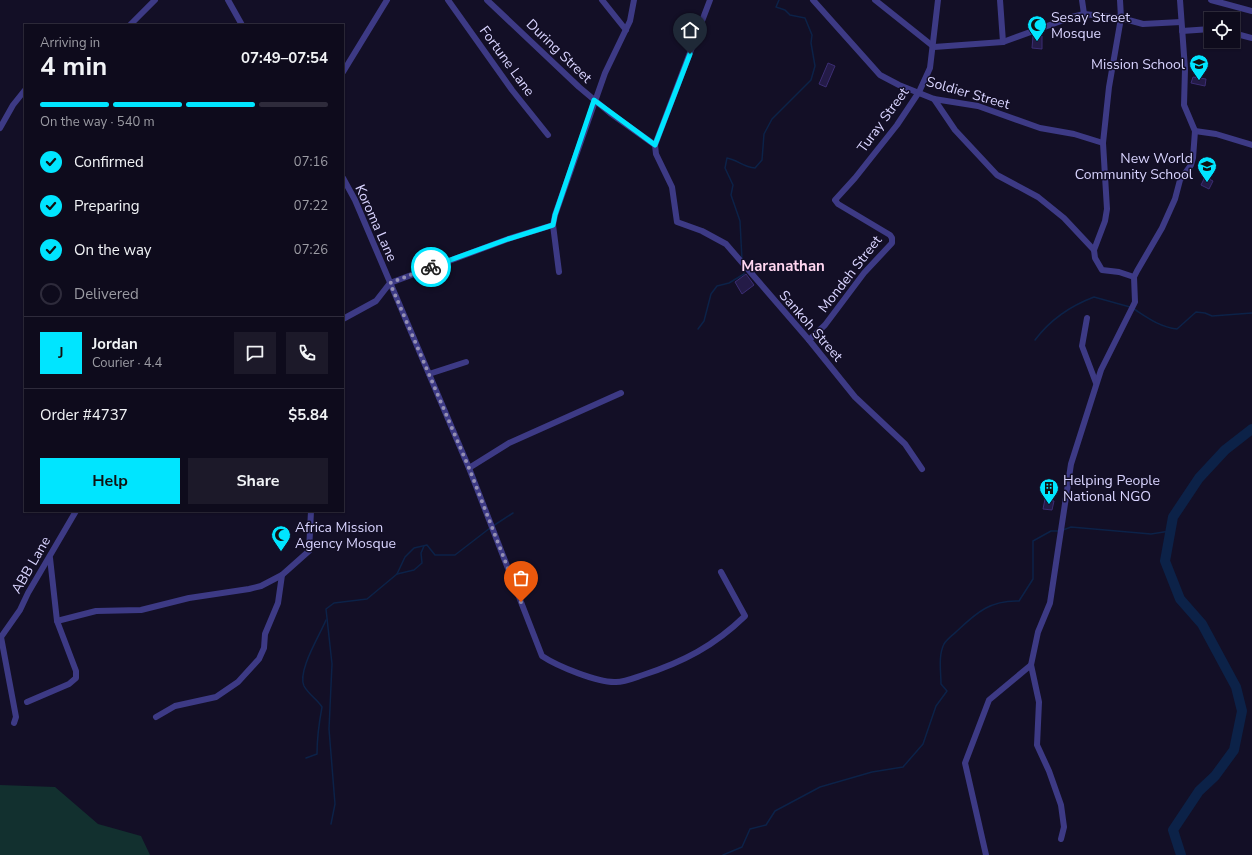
<!DOCTYPE html>
<meta charset="utf-8">
<style>
:root{--surface:#0e0b1c;--page:#1c1929;--text:#f1f3f6;--muted:#9b9ba3;--line:#2e2b3b;--accent:#00e5ff}
body{margin:0;font-family:"Nunito Sans",sans-serif;background:var(--page);color:var(--text);height:100vh;display:flex;flex-direction:column;font-size:15px;white-space:nowrap}
*{box-sizing:border-box;margin:0}
p{font-size:13px;color:var(--muted)}
.icon{flex:none;width:22px;height:22px;fill:none;stroke:currentColor;stroke-width:2;stroke-linecap:round;stroke-linejoin:round}
.map{position:relative;flex:1;overflow:hidden}
.side{position:absolute;left:24px;top:24px;width:320px;height:488px;display:flex;flex-direction:column;background:var(--surface);border-radius:0px;box-shadow:0 1px 3px #0004,0 0 0 1px var(--line)}
.side>*{flex:none}
.fabs{position:absolute;left:1204px;top:12px;display:grid;gap:8px}
.fabs a{display:grid;place-items:center;width:36px;height:36px;border-radius:0px;background:var(--surface);box-shadow:0 1px 3px #0004,0 0 0 1px var(--line);font-size:20px}
.pin{position:absolute;display:grid;place-items:center;width:34px;height:34px;color:#fff;margin:-41px -17px;border-radius:50% 50% 50% 0;rotate:-45deg;box-shadow:0 0 4px #0007}
.pin .icon{rotate:45deg}
.courier{position:absolute;display:grid;place-items:center;width:40px;height:40px;margin:-20px;border:3px solid #00e5ff;border-radius:50%;background:#fff;color:#222;box-shadow:0 1px 5px #0007}
.head em{font-style:normal;font-weight:700}
.head div{display:flex;flex-direction:column-reverse}
.head{display:flex;align-items:center;justify-content:space-between;height:68px;padding:0 16px}
h1{font-size:26px;font-weight:700;line-height:30px}
.bar{display:grid;grid-template-columns:repeat(4,1fr);gap:6px 4px;align-content:center;height:48px;padding:0 16px}
.bar i{height:5px;border-radius:3px;background:var(--line)}
.bar .on{background:var(--accent)}
.bar p{grid-column:span 4}
.line{display:flex;align-items:center;gap:10px;padding:0 16px;border-top:1px solid var(--line)}
.line div{flex:1}
.round{display:grid;place-items:center;flex:none;width:42px;height:42px;border-radius:0px;background:var(--page)}
ol{padding:0 16px;list-style:none}
li{display:flex;align-items:center;gap:12px;height:44px}
li p{margin-inline-start:auto}
li .icon{padding:4px;border-radius:50%;background:var(--accent);color:#111;stroke-width:4}
li:last-child{color:var(--muted)}
li i{width:22px;height:22px;border:2px solid var(--line);border-radius:50%}
.cta{display:flex;gap:8px;margin-top:auto;padding:8px 16px}
.cta a{flex:1;height:46px;border-radius:0px;background:var(--accent);color:#111;font-size:16px;font-weight:700;line-height:46px;text-align:center}
.cta a+a{background:var(--page);color:var(--text)}
.map>svg:first-child{display:block}
.green{fill:#12302f}
.lines{fill:none;stroke-linecap:round;stroke-linejoin:round}
.stream{stroke:#0c2248;stroke-width:1.5}
.river{stroke:#0c2248;stroke-width:10}
.building{fill:#241b47;stroke:#3b2d73}
.minor{stroke:#3d3a85;stroke-width:6}
.done{stroke:#948fb3;stroke-width:4;stroke-dasharray:0 7.2}
.route{stroke:#00e5ff;stroke-width:5}
.labels{text-anchor:middle;dominant-baseline:central;stroke-width:3;stroke-linejoin:round;paint-order:stroke}
.poi-label{font-size:14px;fill:#d9d4ff;stroke:#130f26;text-anchor:start}
.street-label{font-size:14px;fill:#d9d4ff;stroke:#130f26}
.neighbourhood-label{font-size:15px;font-weight:bold;fill:#ffd6f0;stroke:#130f26}
</style>
<div class="map">
<svg width="1252" height="855" viewBox="0 0 1252 855">
<rect width="100%" height="100%" fill="#130f26"/>
<!-- green -->
<path class="green" d="M0,785L55,787L98,824L141,836L150,855H0Z"/>
<g class="lines">
<!-- stream -->
<g class="stream">
<path d="M742,260L740,221L731,195L733,185L725,168L727,158C738,160 743,167 755,168L762,160L764,134L772,119L811,80L815,66L811,43L812,35L805,18L790,15L785,10L776,7L779,0"/>
<path d="M1134,309C1148,318 1160,327 1177,329L1196,312L1205,313L1212,316L1252,313"/>
<path d="M698,329L704,321L711,294L717,286L729,283L744,274V269"/>
<path d="M1035,340C1050,320 1070,306 1094,297L1130,307"/>
<path d="M493,526L513,513"/>
<path d="M1063,530L1071,527L1151,534L1170,531"/>
<path d="M397,574L414,570L422,563L421,553L424,546"/>
<path d="M306,758L317,754C317,738 319,723 322,707C317,699 309,695 304,686C297,671 320,635 326,620"/>
<path d="M331,824L335,804L329,729L332,664L326,609L334,603L367,599L397,574L405,557L414,548L427,545L435,555H455L490,528"/>
<path d="M723,855L742,847L750,829L766,825L775,811L820,787L872,772L903,767L923,744L936,706L947,691L941,684C941,672 938,656 944,644C947,639 953,635 957,631C977,612 991,600 1019,601L1033,579V541L1051,531H1060"/>
</g>
<!-- river -->
<path class="river" d="M1181,855L1173,830L1199,791L1215,776L1234,750L1242,711L1236,687L1202,624L1180,599L1165,561L1173,517L1199,478L1225,450L1252,429"/>
</g>
<!-- building -->
<g class="building">
<path d="M1033,36H1042V49L1032,48Z"/>
<path d="M828,63L835,66L826,87L819,84Z"/>
<path d="M1193,77L1206,79L1205,86L1191,83Z"/>
<path d="M1205,177L1213,181L1209,189L1201,185Z"/>
<path d="M746,274L754,285L742,294L735,282Z"/>
<path d="M1045,499L1054,501L1052,510L1043,509Z"/>
</g>
<g class="lines">
<!-- minor -->
<g class="minor">
<path d="M228,0L242,25"/>
<path d="M448,0L512,90L548,135"/>
<path d="M487,0L579,87L610,113L655,145"/>
<path d="M602,0L626,30"/>
<path d="M813,0L880,75L899,85L934,99L978,106L1040,128L1074,134L1103,143"/>
<path d="M875,0L934,47L1003,42L1072,17L1084,14L1121,18L1120,0"/>
<path d="M1000,0L1003,42"/>
<path d="M1082,0L1084,14"/>
<path d="M1211,0L1252,11"/>
<path d="M130,25L155,0"/>
<path d="M1182,31L1211,29"/>
<path d="M1233,33L1252,38"/>
<path d="M343,72L387,0"/>
<path d="M934,99L955,130L997,175L1038,197L1064,218L1094,250L1095,258L1102,270L1119,272L1134,277"/>
<path d="M0,128L13,105L25,90"/>
<path d="M1195,131L1216,134L1252,145"/>
<path d="M655,145L656,154L672,187L677,222L702,231L726,244L809,340L855,397L905,444L922,469"/>
<path d="M655,145L710,0"/>
<path d="M343,178L355,200L469,468L542,656C557,666 598,683 616,682C625,682 634,678 643,675C683,662 714,646 745,616L721,572"/>
<path d="M1094,250L1105,221L1107,209L1103,143L1109,87L1121,18L1143,24L1181,22"/>
<path d="M559,272L553,225L555,215L605,73L630,21L634,0"/>
<path d="M1087,318L1082,346L1096,383"/>
<path d="M343,319L376,301L390,283L508,239L553,225"/>
<path d="M809,340L825,325L864,273L892,243V238L890,235L838,204L835,200L855,178L897,125L919,92L930,68L938,0"/>
<path d="M429,374L466,362"/>
<path d="M469,468L509,443L621,393"/>
<path d="M57,621L96,611L141,610L189,598L249,589L261,586L282,575L309,551L311,511"/>
<path d="M1031,665L1039,702L1037,745L1049,771L1061,805L1064,827L1061,839"/>
<path d="M27,702L69,684L76,678V671L57,621L50,558"/>
<path d="M156,717L175,706L216,697L238,682L259,659L264,648L265,634L278,603L282,575"/>
<path d="M14,723L16,717L1,637L20,610L28,593L76,511"/>
<path d="M986,855L965,763L989,700L1031,665L1038,632L1050,603L1071,464L1101,370L1135,302L1134,277L1137,271L1162,228L1175,199L1180,180L1191,165L1193,158L1195,131L1184,105L1185,69L1180,0"/>
</g>
</g>
<g class="lines">
<!-- done -->
<path class="done" d="M431,267L390,283L469,468L521,602"/>
<!-- route -->
<path class="route" d="M431,267L508,239L553,225L555,215L594,100L655,145L690,54"/>
</g>
<!-- icons -->
<defs>
<symbol id="mosque-pin" viewBox="-11 -11 22 30"><path d="M0 17L-7.5 6A9.5 9.5 0 1 1 7.5 6Z" fill="#00e5ff" stroke="#130f26"/><path d="M3.5-4.9A6 6 0 1 0 3.5 4.9A5 5 0 1 1 3.5-4.9Z" fill="#111"/></symbol>
<symbol id="school-pin" viewBox="-11 -11 22 30"><path d="M0 17L-7.5 6A9.5 9.5 0 1 1 7.5 6Z" fill="#00e5ff" stroke="#130f26"/><path d="M0-5L7-2L0 1L-7-2ZM-4 1L0 2.5L4 1V4Q0 6-4 4Z" fill="#111"/></symbol>
<symbol id="building-pin" viewBox="-11 -11 22 30"><path d="M0 17L-7.5 6A9.5 9.5 0 1 1 7.5 6Z" fill="#00e5ff" stroke="#130f26"/><path d="M-4-6H4V6H1V3H-1V6H-4ZM-2.5-4.3h1.7v1.8h-1.7ZM.8-4.3h1.7v1.8H.8ZM-2.5-1h1.7V.8h-1.7ZM.8-1h1.7V.8H.8Z" fill="#111"/></symbol>
</defs>
<g fill-rule="evenodd">
<use href="#mosque-pin" x="1026" y="14" width="22" height="30"/>
<use href="#school-pin" x="1188" y="53" width="22" height="30"/>
<use href="#school-pin" x="1196" y="155" width="22" height="30"/>
<use href="#building-pin" x="1038" y="477" width="22" height="30"/>
<use href="#mosque-pin" x="270" y="524" width="22" height="30"/>
</g>
<g class="labels">
<!-- poi labels -->
<g class="poi-label">
<text x="1051" y="17">Sesay Street<tspan x="1051" dy="16">Mosque</tspan></text>
<text x="1185" y="64" text-anchor="end">Mission School</text>
<text x="1193" y="158" text-anchor="end">New World<tspan x="1193" dy="16">Community School</tspan></text>
<text x="1063" y="480">Helping People<tspan x="1063" dy="16">National NGO</tspan></text>
<text x="295" y="527">Africa Mission<tspan x="295" dy="16">Agency Mosque</tspan></text>
</g>
<!-- street labels -->
<g class="street-label">
<text transform="translate(559 51) rotate(44)">During Street</text>
<text transform="translate(507 61) rotate(54)">Fortune Lane</text>
<text transform="translate(968 93) rotate(16)">Soldier Street</text>
<text transform="translate(883 120) rotate(-54)">Turay Street</text>
<text transform="translate(376 223) rotate(66)">Koroma Lane</text>
<text transform="translate(850 274) rotate(-52)">Mondeh Street</text>
<text transform="translate(811 326) rotate(49)">Sankoh Street</text>
<text transform="translate(31 565) rotate(-60)">ABB Lane</text>
</g>
<!-- neighbourhood labels -->
<g class="neighbourhood-label">
<text x="783" y="266">Maranathan</text>
</g>
</g>
</svg>
<div class="fabs">
<a><svg class="icon" aria-label="locate" viewBox="0 0 24 24"><circle cx="12" cy="12" r="6"/><path d="M12 2v4M12 18v4M2 12h4M18 12h4"/></svg></a>
</div>
<div class="pin" style="left:521px;top:602px;background:#ea580c"><svg class="icon" aria-label="bag" viewBox="0 0 24 24"><path d="M5 8h14l-1 12H6zM9 8a3 3 0 0 1 6 0"/></svg></div>
<div class="pin" style="left:690px;top:54px;background:#1f2937"><svg class="icon" aria-label="home" viewBox="0 0 24 24"><path d="M3 11l9-7 9 7M6 9v11h12V9"/></svg></div>
<div class="courier" style="left:431px;top:267px"><svg class="icon" aria-label="bike" viewBox="0 0 24 24"><circle cx="6" cy="16" r="4"/><circle cx="18" cy="16" r="4"/><path d="M6 16l4-8h5l3 8M10 8l3 8H6M13 5h3"/></svg></div>
<section class="side">
<div class="head"><div><h1>4 min</h1><p>Arriving in</p></div><em>07:49–07:54</em></div>
<div class="bar"><i class="on"></i><i class="on"></i><i class="on"></i><i></i><p>On the way · 540 m</p></div>
<ol>
<li><svg class="icon" aria-label="check" viewBox="0 0 24 24"><path d="M5 12l5 5 9-10"/></svg>Confirmed<p>07:16</p></li>
<li><svg class="icon" aria-label="check" viewBox="0 0 24 24"><path d="M5 12l5 5 9-10"/></svg>Preparing<p>07:22</p></li>
<li><svg class="icon" aria-label="check" viewBox="0 0 24 24"><path d="M5 12l5 5 9-10"/></svg>On the way<p>07:26</p></li>
<li><i></i>Delivered</li>
</ol>
<div class="line" style="height:72px"><b class="round" style="background:var(--accent);color:#111">J</b><div><b>Jordan</b><p>Courier · 4.4</p></div><a class="round"><svg class="icon" aria-label="chat" viewBox="0 0 24 24"><path d="M4 5h16v11H9l-5 4z"/></svg></a><a class="round"><svg class="icon" aria-label="phone" viewBox="0 0 24 24"><path d="M5 4h4l2 5-3 2q2 4 5 5l2-3 5 2v4C11 20 4 13 5 4z"/></svg></a></div>
<div class="line" style="height:52px"><div>Order #4737</div><b>$5.84</b></div>
<div class="cta"><a>Help</a><a>Share</a></div>
</section>
</div>
